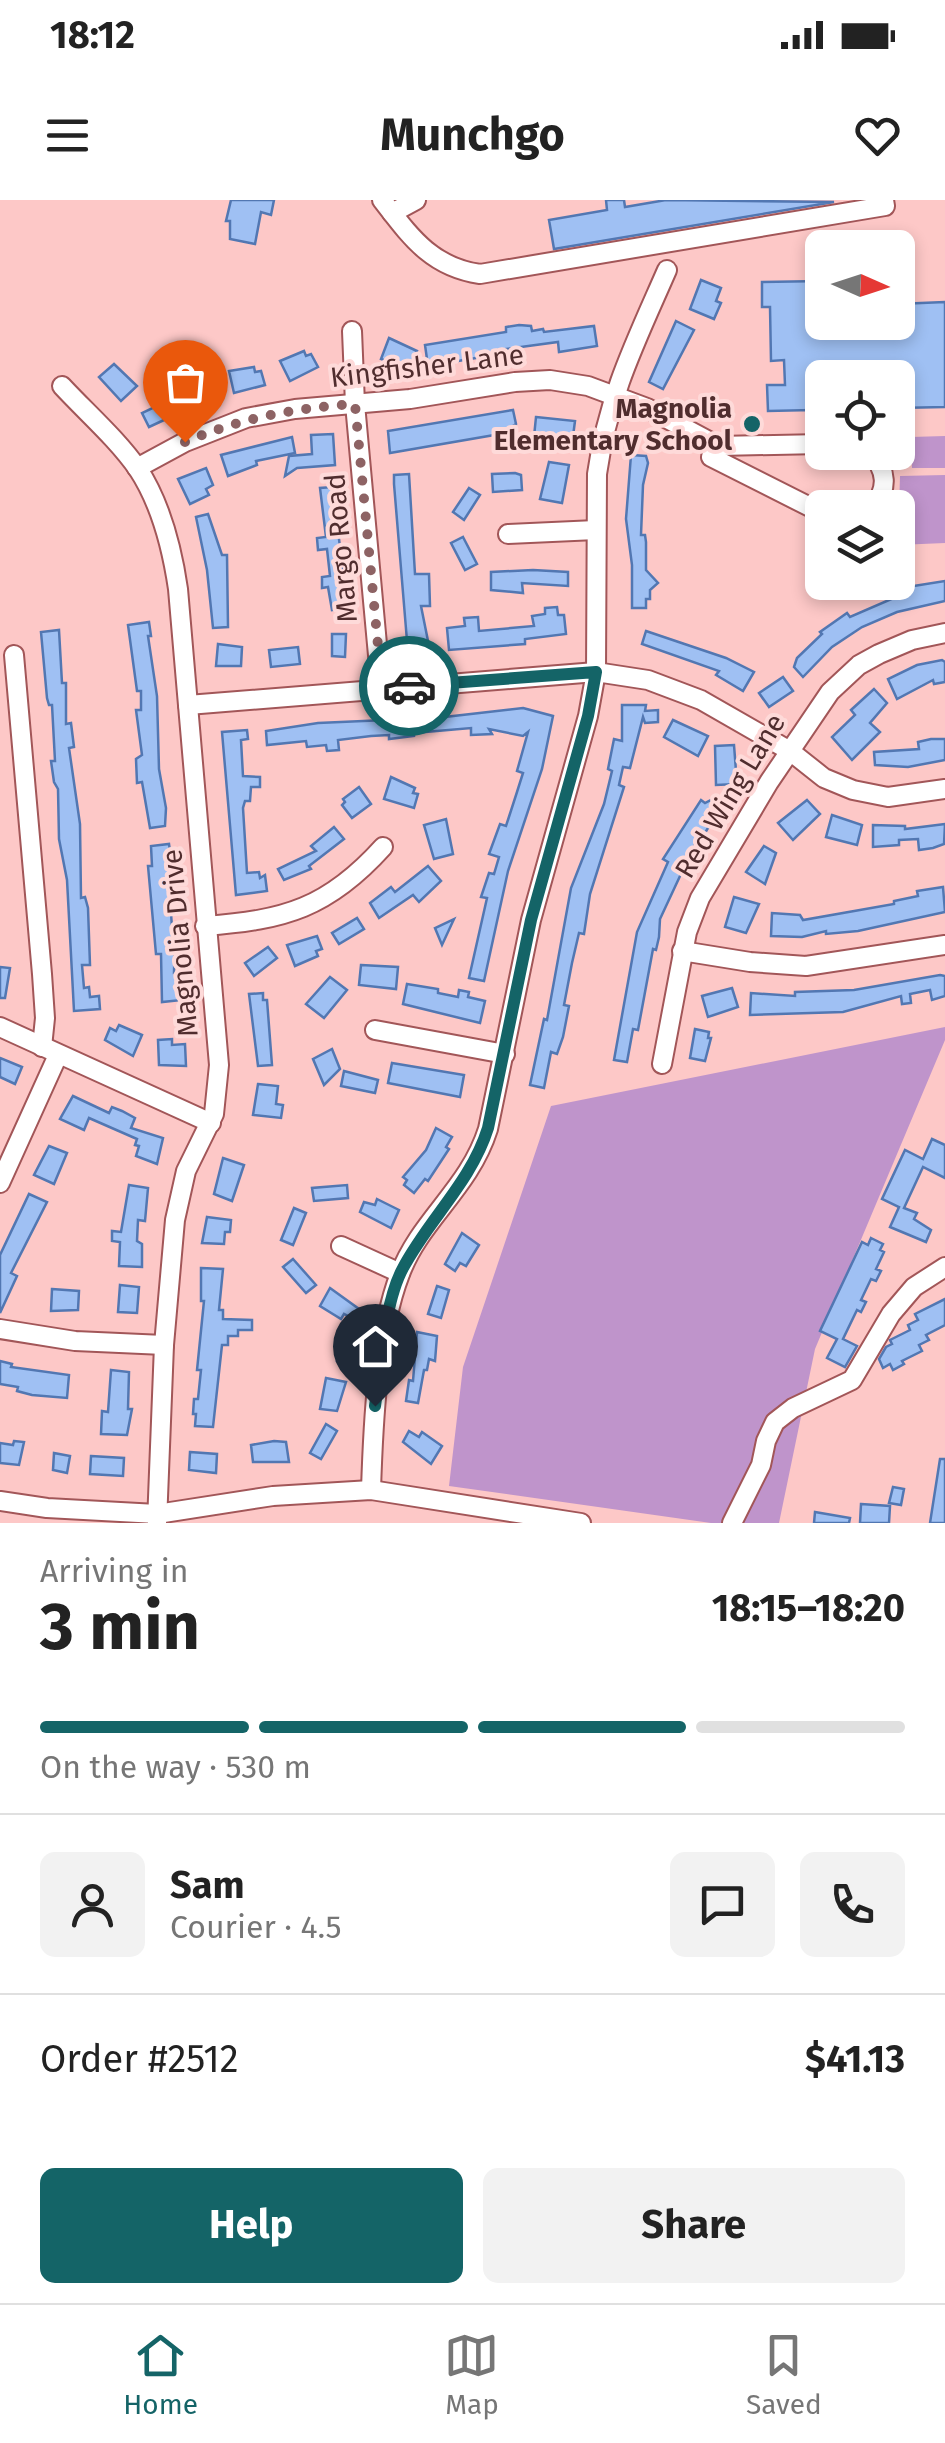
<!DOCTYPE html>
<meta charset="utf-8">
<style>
:root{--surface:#fff;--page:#f2f2f2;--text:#222;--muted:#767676;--line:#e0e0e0;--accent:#146467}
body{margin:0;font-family:"Fira Sans",sans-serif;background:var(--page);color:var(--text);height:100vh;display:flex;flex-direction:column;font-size:38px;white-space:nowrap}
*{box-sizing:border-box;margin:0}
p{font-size:32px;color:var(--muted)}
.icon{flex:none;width:55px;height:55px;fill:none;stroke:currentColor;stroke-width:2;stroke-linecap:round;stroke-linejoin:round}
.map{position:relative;height:1323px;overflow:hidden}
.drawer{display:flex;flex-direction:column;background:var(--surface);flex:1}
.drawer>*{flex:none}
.needle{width:65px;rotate:93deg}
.buttons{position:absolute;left:805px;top:30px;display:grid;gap:20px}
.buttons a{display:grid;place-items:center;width:110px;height:110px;border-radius:15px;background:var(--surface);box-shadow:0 5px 15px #0003;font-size:50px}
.pin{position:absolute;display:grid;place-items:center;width:85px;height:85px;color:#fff;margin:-102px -42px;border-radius:50% 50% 50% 0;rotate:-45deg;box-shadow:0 0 10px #0007}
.pin .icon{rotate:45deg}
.courier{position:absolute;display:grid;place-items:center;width:100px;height:100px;margin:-50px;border:8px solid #146467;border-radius:50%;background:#fff;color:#222;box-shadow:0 2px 12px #0007}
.headline em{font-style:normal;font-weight:700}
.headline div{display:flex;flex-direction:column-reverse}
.headline{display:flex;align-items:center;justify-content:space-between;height:170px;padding:0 40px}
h1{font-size:65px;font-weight:700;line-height:75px}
.bar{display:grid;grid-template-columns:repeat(4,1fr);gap:15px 10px;align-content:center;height:120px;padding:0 40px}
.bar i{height:12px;border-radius:8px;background:var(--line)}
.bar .active{background:var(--accent)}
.bar p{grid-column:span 4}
.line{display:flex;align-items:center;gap:25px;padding:0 40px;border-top:2px solid var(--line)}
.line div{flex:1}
.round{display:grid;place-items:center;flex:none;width:105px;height:105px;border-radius:15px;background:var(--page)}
.button{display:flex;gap:20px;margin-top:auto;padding:20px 40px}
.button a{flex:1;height:115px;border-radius:15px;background:var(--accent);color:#fff;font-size:40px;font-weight:700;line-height:115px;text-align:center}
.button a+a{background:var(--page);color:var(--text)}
.status{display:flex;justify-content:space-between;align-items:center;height:70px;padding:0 50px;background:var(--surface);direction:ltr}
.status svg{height:28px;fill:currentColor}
header{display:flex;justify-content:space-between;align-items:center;height:130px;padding:0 40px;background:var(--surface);font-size:45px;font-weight:700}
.dock{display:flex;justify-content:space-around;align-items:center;height:140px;border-top:2px solid var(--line);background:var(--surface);font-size:28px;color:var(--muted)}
.dock a{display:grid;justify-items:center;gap:5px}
.dock .active{color:var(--accent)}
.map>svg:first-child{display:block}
.green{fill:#bf94cb}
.building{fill:#9fc0f3;stroke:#5277b2;stroke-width:2.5}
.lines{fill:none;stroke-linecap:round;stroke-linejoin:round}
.minor-casing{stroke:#a25658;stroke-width:22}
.minor{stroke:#fff;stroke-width:18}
.done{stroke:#8d6364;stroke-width:10;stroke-dasharray:0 18}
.route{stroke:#146467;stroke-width:12}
.poi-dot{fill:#146467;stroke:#fedad9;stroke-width:4}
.labels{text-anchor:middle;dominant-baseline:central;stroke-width:8;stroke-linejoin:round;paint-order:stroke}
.street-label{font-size:28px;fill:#502d2e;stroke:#fedad9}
.poi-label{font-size:28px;font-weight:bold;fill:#502d2e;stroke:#fedad9;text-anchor:end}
</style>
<div class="status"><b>18:12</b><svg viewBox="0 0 49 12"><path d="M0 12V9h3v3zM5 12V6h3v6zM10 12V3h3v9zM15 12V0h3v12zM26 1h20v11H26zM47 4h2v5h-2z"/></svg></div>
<header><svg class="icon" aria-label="menu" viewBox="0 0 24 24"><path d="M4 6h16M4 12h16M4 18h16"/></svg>Munchgo<svg class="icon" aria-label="heart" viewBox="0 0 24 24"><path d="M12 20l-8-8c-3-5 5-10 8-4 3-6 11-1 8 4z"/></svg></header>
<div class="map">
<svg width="945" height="1323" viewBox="0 0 945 1323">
<rect width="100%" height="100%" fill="#fdc8c7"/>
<!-- green -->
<g class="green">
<path d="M945,236V268H912L911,237Z"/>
<path d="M945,275V343L898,345L900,276Z"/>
<path d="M945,827V840L815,1149L779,1323H711L449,1286L463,1167L551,906Z"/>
</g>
<!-- building -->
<g class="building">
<path d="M231,0H274L271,15L261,12L255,44L230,39V21H226Z"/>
<path d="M606,0H624L625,7L666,0L834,2L554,49L549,20L607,10Z"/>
<path d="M701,80L721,88L716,101L721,103L714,119L690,109Z"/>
<path d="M822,81V136L887,135V122H898V104L945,102V207L898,208V178H822V223H812V210L768,211L767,185H785L784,160L771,161L770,107H762V82Z"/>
<path d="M676,121L694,130L663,189L649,182Z"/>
<path d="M519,125L531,126L532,131L543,129L544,132L594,126L597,146L559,152L558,142L499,150L500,154L428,166L425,145L506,132V127Z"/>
<path d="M389,138L417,151L410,170L381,159Z"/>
<path d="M304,151L306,156L311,154L318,167L290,181L280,161Z"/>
<path d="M114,164L137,186L121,201L99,177Z"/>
<path d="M254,167L255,172L261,171L265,185L234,193L229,171Z"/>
<path d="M212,175L220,194L149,227L142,213L180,195L177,188Z"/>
<path d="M513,210L516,224L500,234L390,253L388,231Z"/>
<path d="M536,217L575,221L572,244L534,237Z"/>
<path d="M333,234L335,265L297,268L285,276L289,256L312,254L311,235Z"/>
<path d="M292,237L295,253L256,261L257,265L228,276L221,255Z"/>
<path d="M631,255L646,256L648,263L643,285L641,335H645L646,342V370L658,383L650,390V399H646V408H632V365L626,319Z"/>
<path d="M549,262L569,265L562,303L540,299Z"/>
<path d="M206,268L213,285L206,289L209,295L190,304L178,279Z"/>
<path d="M515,273L521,275L522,290L493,292L492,274Z"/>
<path d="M409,274L415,374H429L430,406H421L430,451L408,453L394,284V275Z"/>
<path d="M333,287L347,408L332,410L328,387L322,388V377L330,376L327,349L318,350L317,338L326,337L320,288Z"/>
<path d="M469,288L480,295L464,320L453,312Z"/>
<path d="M208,314L222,355H227L228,427L213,428L207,370L196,317Z"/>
<path d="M463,337L477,364L465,370L451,343Z"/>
<path d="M533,370L568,372V386L522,383L523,393L491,390V372Z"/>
<path d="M945,381V401L897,412L862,427L832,447L803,477L794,467L797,458L822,434L820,432L847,413L850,417L903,394L901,388Z"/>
<path d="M557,407L558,415H564L566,434L525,439V444L449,450L447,428L465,426L464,418L478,417L479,431L534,426L532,416L545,414V408Z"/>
<path d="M149,422L151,436H148L157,496L159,569L166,608L165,626L150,628L142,582L137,583L136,559L142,555L136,510H141V491H137L128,425Z"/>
<path d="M59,430L62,483H66V524L71,523L74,547L69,548L80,624L81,698L85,697L88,708L90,765H82L84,788L89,787L90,797L99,796L100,809L74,811L67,680L59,639L58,589L54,582L51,561H55L52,505H49L47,498L41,432Z"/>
<path d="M646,431L726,458L754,472L743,491L716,475L719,471L642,444Z"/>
<path d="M332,434H346L345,457L332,456Z"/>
<path d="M218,444L242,447L241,466H216Z"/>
<path d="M298,447L300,464L271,467L269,450Z"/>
<path d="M942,460L945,462V482L934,484L933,480L897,499L888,479L917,465Z"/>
<path d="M783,477L793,491L769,507L759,493Z"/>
<path d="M874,489L887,503L870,523L880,532L852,560L832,537L855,515L851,510Z"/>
<path d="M622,505H646L645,511L658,510V522L645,523L643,517L630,568L623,567L619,585L624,587L590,694L584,734L579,733L572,763L564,805L569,806L563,837L557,854L551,852L544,888L530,885L544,819L547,820L571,688L604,604L612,571L608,569L614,539L622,541Z"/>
<path d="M523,508L553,516L542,569L508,671L484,781L469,778L487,698L481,697L489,673L494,674L499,657L489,654L500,624L506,626L517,592L523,573L517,571L528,532L523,536L489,529L492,534L471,535V528L414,533V536L389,539V535L371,536L338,540L339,550L327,551L326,545L307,547L306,541L267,545L266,531L318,523L386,520L400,516H418V520Z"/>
<path d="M673,520L708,536L698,556L664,537Z"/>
<path d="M247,530L248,539L241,540L243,576L260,577V587H251L250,601H245L243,608L247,673L259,672L260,678L265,675L267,691L236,695L222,532Z"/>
<path d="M931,539H945V560L908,567L875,565L874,552L919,549L918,542Z"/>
<path d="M734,545L737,584L716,585L715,546Z"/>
<path d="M391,577L415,588L413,593L418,594L414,608L384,599Z"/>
<path d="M359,587L371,604L352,618L342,605L345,602L343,599Z"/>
<path d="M701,600L705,603L711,600L721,606L705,633L701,631L660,719L659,737L656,750L653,749L638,830L633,829L627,862L614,860L637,732L668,662L663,659Z"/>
<path d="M807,600L820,614L793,640L778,623Z"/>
<path d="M832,615L862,625L857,645L826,637Z"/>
<path d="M446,619L453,654L434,659L424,625Z"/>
<path d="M945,624L944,644L933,648L919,650L918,639L899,640V645L873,647V625L905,626V629Z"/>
<path d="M334,627L344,639L309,666L311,669L284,680L278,669L316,651L311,646Z"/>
<path d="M169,644L173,672L169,673L170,698L172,728H175L174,773H178L182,800L162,802L161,754H156L148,666H152L151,646Z"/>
<path d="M764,646L776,653L765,684L746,672Z"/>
<path d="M428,666L441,681L419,702L413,695L379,718L370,703L391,687L395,692Z"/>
<path d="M943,687L945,712L858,731L826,734V731L802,737L771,736L772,713L800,715L803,720L894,704V701L918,696L917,691Z"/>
<path d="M734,697L759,704L746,733L725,727Z"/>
<path d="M357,718L364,729L339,744L332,733Z"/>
<path d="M454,719L442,745L435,728Z"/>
<path d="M317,736L322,749L316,751L318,756L295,766L287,745Z"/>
<path d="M268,747L277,758L254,776L245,763Z"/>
<path d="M361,765L398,767L396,789L359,785Z"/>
<path d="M0,767L10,768L5,798H0Z"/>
<path d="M940,775L945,776V796L932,800L930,790L910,794L911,803L902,804L901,796L843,812L750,815L751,793L795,796V792L854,790Z"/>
<path d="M330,777L347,790L324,818L306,804Z"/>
<path d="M407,784L438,789V793L458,797L459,790L469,792L468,797L485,801L480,823L403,804Z"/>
<path d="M732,788L738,807L708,817L702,796Z"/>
<path d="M263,793V800H267L272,865L258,866L249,794Z"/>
<path d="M119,825L142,835L133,856L105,840L110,828L116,831Z"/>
<path d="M695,829L709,832L708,838H711L705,861L690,858Z"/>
<path d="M172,839V845L185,844L186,866L159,865L158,840Z"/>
<path d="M332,849L340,869L324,885L313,859Z"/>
<path d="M0,858L22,867L15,884L0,877Z"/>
<path d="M392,863L464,875L460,897L388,883Z"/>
<path d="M344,871L378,880L375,893L341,886Z"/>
<path d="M258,884L278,886L276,904L283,905L281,918L253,915Z"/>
<path d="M73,896L109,913L112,907L122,911L135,918L131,928L163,938L157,964L136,956L139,946L135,945L137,939L89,918L84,930L60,919Z"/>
<path d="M436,928L452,937L446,947L449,949L428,981L425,979L414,993L404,985L407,980L403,977L426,950Z"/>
<path d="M932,939L945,945V978L923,967L904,1008L917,1013L914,1019L931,1030L926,1042L890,1027L899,1007L882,999L905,950L923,959Z"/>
<path d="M49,946L67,953L54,984L34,975Z"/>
<path d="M223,958L244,965L232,1001L214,994Z"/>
<path d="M129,985L148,988L145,1021L138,1020L137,1041L142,1044V1067L119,1066L120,1042L112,1041V1031L121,1032Z"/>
<path d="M347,985L348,998L314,1001L312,988Z"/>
<path d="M29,994L47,1002L11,1073L17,1076L0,1113V1055Z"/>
<path d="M377,999L399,1010L391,1028L360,1012L364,1002L375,1005Z"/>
<path d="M294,1008L306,1013L293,1045L281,1040Z"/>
<path d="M207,1017L231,1020L230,1032H225L224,1044L202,1043Z"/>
<path d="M462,1033L479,1045L466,1066L460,1063L455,1071L445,1064Z"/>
<path d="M871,1038L883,1044L880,1050L884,1052L876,1069L881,1071L876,1081L871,1079L861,1100L866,1102L861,1112L857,1110L843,1139L857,1146L845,1167L827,1158L837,1139L820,1131L862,1042L868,1045Z"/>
<path d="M293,1059L316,1085L306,1093L283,1067Z"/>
<path d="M201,1068L223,1069L219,1110H223V1119L252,1120V1130H238V1136H228V1145H222L213,1227L195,1226L196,1214H193L194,1199H198L201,1170H197L204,1101H201Z"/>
<path d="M120,1085L139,1087L137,1113L118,1112Z"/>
<path d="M437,1086L449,1090L441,1118L428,1114Z"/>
<path d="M330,1088L359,1109L354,1119L344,1114L341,1119L320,1106Z"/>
<path d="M52,1089L79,1091L78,1110L51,1111Z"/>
<path d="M945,1099V1125L926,1135L929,1140L919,1145L922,1151L902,1161L904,1164L893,1170L890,1164L883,1168L879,1159L886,1147L892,1144L890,1140L910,1130L908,1125L918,1120L915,1114Z"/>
<path d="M417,1132L437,1136L435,1161L429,1159L427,1170H424L418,1203L406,1201L409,1180L413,1181Z"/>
<path d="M341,1140L354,1142L350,1163L337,1161Z"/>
<path d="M0,1161L12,1164L11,1167L69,1175L67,1198L32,1195L17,1191L18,1187L0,1184Z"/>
<path d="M111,1170L129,1172L128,1209H132L127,1235L101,1234L102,1211L108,1212Z"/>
<path d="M326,1178L346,1182L337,1211L320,1209Z"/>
<path d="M326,1224L337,1231L321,1259L310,1253Z"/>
<path d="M409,1231L419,1237L422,1232L442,1246L431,1264L403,1242Z"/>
<path d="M14,1241L24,1242L19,1265L0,1263V1243L13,1245Z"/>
<path d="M274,1241L286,1242L289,1262H253L251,1245Z"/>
<path d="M190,1252L217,1254L216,1273L189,1270Z"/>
<path d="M54,1253L70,1256L67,1273L53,1270Z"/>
<path d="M91,1256L124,1258L123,1276L90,1274Z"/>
<path d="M940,1259H945V1323H930Z"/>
<path d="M893,1287L904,1289L901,1305L889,1303Z"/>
<path d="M861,1304L890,1306L889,1323H860Z"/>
<path d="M815,1312L850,1318L849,1323H814Z"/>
</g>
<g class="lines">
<defs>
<g id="minor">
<path d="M382,0C410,36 431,67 480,74L885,6L884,0"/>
<path d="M392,13L416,0"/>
<path d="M352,131L355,204L381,488"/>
<path d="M62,186C87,213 117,239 138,269C161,304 172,348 178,389L219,865L214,914L186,971L175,1020L164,1145L157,1323"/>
<path d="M870,252C887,270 889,289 872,308"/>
<path d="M711,257L822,313"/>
<path d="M137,268L185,242L246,218L295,209L410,199L515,182L550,180L588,186L647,208L718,246L822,244"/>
<path d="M508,334L596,330"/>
<path d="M14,455L42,774L45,818L42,847"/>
<path d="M188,505L596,472L648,480L701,500L790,551L824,578L853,590L888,597L945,589"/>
<path d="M205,726C285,720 328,708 383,647"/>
<path d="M682,751L750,762L806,766L945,745"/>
<path d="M0,827L211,923"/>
<path d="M375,830L505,854"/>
<path d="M662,864L687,732L700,698L769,582L830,492L859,465L879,454L912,440L945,433"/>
<path d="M0,983L58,855"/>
<path d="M341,1046L400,1073"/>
<path d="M0,1129L75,1141L164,1145"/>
<path d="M371,1290C373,1227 377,1133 400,1074C420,1020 469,989 488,929L531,720L588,516L596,472L597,274C608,196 636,141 667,70"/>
<path d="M0,1301L47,1308L157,1314L273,1296L371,1290L581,1323"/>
<path d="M732,1323L761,1265L766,1241L775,1222L793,1208L852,1180L891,1114L914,1087L945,1067"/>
</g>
</defs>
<!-- minor casing -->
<use href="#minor" class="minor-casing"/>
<!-- minor -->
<use href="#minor" class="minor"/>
</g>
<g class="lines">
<!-- done -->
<path class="done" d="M185,242C241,218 295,208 355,204L382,488L409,486"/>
<!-- route -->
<path class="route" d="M375,1206C381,1166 384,1103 403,1068C429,1019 471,982 488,928L531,720L588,516L596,472L409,486"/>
</g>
<!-- markers -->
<circle class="poi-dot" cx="752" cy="224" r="10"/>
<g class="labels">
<!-- street labels -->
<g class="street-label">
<text transform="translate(427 166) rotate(-7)">Kingfisher Lane</text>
<text transform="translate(341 348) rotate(-95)">Margo Road</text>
<text transform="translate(730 596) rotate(-59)">Red Wing Lane</text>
<text transform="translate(180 743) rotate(-95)">Magnolia Drive</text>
</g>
<!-- poi labels -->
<g class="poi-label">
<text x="732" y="208">Magnolia<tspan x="732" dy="32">Elementary School</tspan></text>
</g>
</g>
</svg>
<div class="buttons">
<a><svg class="needle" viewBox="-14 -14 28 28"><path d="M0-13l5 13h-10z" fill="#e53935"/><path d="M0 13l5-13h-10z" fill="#767676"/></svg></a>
<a><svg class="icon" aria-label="locate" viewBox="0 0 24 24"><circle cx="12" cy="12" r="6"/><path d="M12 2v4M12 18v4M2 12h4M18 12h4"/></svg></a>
<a><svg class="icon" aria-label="layers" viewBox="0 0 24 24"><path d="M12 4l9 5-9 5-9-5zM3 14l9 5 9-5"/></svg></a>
</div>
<div class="pin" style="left:185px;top:242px;background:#ea580c"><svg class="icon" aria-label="bag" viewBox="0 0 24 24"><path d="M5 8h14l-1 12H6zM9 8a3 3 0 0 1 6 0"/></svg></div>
<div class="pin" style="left:375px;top:1206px;background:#1f2937"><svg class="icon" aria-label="home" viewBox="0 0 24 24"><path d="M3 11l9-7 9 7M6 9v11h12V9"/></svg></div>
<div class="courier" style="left:409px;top:486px"><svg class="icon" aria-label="car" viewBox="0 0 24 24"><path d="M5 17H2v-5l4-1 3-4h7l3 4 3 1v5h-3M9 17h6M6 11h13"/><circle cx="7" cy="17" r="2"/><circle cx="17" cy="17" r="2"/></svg></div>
</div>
<section class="drawer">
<div class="headline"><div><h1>3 min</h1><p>Arriving in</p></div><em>18:15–18:20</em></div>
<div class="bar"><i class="active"></i><i class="active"></i><i class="active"></i><i></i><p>On the way · 530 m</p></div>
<div class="line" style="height:180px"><a class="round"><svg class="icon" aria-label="person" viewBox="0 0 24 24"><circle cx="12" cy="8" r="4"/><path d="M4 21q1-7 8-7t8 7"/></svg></a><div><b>Sam</b><p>Courier · 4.5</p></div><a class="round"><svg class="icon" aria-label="chat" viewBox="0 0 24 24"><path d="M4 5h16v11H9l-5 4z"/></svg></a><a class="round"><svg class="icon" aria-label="phone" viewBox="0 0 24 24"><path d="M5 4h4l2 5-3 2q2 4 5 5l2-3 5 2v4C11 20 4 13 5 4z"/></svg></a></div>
<div class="line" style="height:130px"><div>Order #2512</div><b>$41.13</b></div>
<div class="button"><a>Help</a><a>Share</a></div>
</section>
<nav class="dock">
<a class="active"><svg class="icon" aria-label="home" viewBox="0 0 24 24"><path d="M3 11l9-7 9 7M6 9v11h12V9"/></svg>Home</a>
<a><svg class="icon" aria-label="map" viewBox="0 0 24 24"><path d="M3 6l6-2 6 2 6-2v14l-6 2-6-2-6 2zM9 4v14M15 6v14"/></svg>Map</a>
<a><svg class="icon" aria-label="saved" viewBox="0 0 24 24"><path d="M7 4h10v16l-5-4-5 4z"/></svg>Saved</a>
</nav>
